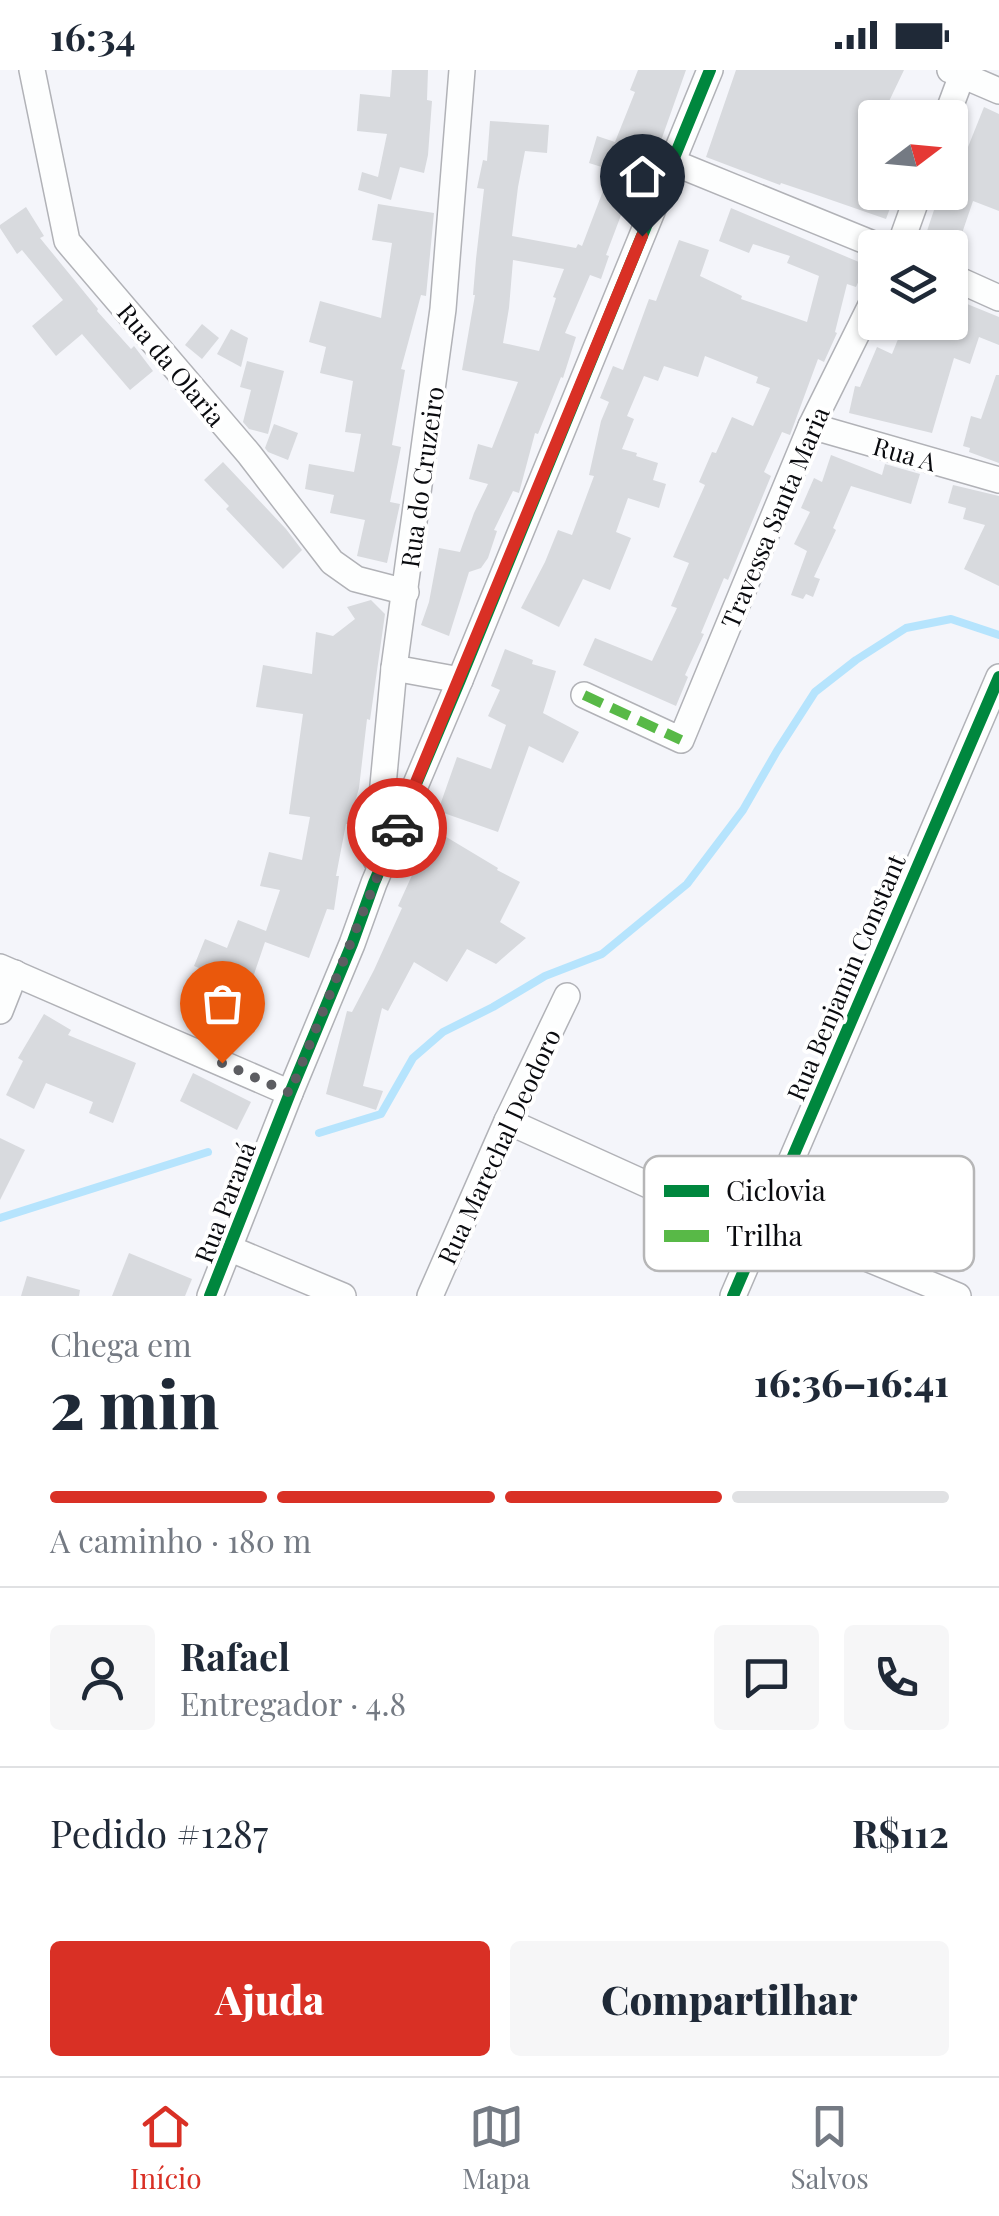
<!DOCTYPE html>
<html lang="pt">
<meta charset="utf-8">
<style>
:root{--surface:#fff;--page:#f6f6f7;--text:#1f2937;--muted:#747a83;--line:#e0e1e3;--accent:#d93025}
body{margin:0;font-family:"Playfair Display",serif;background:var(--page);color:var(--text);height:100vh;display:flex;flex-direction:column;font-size:38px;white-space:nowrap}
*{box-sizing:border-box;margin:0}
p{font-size:32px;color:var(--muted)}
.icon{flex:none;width:55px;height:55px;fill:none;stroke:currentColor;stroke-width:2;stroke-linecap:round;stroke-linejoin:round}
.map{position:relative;height:1226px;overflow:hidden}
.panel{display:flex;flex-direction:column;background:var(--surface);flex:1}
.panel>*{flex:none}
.needle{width:65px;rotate:74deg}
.controls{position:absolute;left:858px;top:30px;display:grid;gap:20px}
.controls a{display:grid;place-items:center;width:110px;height:110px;border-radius:10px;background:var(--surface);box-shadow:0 2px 8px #0004;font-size:50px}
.pin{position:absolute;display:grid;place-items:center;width:85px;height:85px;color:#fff;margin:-102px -42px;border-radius:50% 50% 50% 0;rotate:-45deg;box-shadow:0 0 10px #0007}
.pin .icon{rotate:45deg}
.courier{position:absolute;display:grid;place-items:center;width:100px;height:100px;margin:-50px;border:8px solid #d93025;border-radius:50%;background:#fff;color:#222;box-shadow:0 2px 12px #0007}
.headline em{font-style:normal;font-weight:800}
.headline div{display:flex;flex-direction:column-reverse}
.headline{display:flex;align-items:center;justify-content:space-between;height:170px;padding:0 50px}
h1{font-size:65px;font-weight:800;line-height:75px}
.bar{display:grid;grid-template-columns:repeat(4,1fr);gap:15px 10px;align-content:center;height:120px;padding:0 50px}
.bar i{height:12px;border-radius:8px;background:var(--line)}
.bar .active{background:var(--accent)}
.bar p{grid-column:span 4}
.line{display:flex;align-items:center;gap:25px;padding:0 50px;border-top:2px solid var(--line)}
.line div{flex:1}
.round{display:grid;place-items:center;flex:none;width:105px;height:105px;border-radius:10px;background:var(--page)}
.action{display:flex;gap:20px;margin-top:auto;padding:20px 50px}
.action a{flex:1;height:115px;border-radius:10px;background:var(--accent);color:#fff;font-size:40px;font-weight:800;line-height:115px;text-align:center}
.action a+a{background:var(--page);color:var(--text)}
.status{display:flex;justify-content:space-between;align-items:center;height:70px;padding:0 50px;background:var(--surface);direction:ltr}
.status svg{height:28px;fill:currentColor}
.dock{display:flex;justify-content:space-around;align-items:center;height:140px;border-top:2px solid var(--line);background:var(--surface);font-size:28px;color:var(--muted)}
.dock a{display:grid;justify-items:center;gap:5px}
.dock .active{color:var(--accent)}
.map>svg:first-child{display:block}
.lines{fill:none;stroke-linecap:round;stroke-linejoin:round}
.stream{stroke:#b6e4fd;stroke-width:8}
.building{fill:#d8dade;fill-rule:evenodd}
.minor-casing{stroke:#b1b2b7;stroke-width:28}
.minor{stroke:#fdfefe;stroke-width:25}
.quiet{stroke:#58b947;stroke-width:10;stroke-dasharray:20 10;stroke-linecap:butt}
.cycleway-casing{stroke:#fff;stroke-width:19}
.cycleway{stroke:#00873e;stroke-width:12}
.done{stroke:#5c5d61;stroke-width:10;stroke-dasharray:0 18}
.route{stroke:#d93025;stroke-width:12}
.labels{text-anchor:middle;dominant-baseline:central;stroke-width:8;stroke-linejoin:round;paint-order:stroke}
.street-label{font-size:25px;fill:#0a0b0f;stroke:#fff}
.key{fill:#fff;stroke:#b6b6b7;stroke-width:2.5}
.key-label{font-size:28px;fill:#0a0b0f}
</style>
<div class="status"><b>16:34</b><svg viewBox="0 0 49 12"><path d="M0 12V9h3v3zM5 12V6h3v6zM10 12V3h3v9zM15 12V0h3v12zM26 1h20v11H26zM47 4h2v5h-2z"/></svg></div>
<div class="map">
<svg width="999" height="1226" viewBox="0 0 999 1226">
<rect width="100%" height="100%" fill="#f4f5fa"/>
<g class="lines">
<!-- stream -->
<g class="stream">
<path d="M319,1063L381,1044L413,988L443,962L493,937L545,906L602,884L687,814L743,740L777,681L815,622L856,590L906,558L951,549L999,565"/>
<path d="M0,1148L208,1082"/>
</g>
</g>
<!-- building -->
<g class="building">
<path d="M392,0H428L427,30L432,31L428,85L424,103L400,97L391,130L358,120L362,102L378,107L387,64L357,61L360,24L390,27Z"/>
<path d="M638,0H686L657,82L647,79L638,109L635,108L606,185L609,186L601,209L590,205L565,263L576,267L563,308L561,307L538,364L535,363L519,423L513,421L494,460L497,461L488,488L481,498L469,502L449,566L421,555L429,532L439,478L460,482L474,443L488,414L469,409L478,374L492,378L518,312L462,300L475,225H473L476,189L484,119L477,118L483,90L487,91L490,51L549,55L547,83L525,81L518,117L512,166L576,178L578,174L582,176L611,100L589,93L597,66L615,72L635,22L630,20ZM513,190L564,199L553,227L556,228L539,281L503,273L509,238Z"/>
<path d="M736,0H904L881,48H875V60L862,88L870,91L862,112L875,116V122H896L886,149L811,123L781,113L780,115L706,87Z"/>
<path d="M984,37L999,44V141L973,131L957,178L925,167L940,122H950V99L958,102Z"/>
<path d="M378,134L434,143L426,226L421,225L401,299L405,300L392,375L401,377L390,432L400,434L387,493L357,486L365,450L330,443L334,425L305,419L309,394L354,402L361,364L345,362L353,311L320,303L326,277L309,272L320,231L381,248L392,173L372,170Z"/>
<path d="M26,137L44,166L40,168L98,239L97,241L131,279L134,276L153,301L130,320L82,264L56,286L32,256L63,230L22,180L17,184L0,158V155Z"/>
<path d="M731,138L866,195L856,217L847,214L835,262L837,263L824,292L818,289L790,365L782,362L764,402L771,406L728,510L724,508L701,563L704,564L685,605L688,607L676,636L583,595L595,568L652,591L677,538L671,536L689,493L673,487L705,415L699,412L712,382L716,383L732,347L753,356L770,318L756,313L758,307L705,286L698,307L664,296L658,311L644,306L627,346L634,349L622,379L637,383L636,386L658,393L653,410L666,414L659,438L628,428L616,462L631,468L610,520L583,509L559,557L521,538L545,492L558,460L572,465L594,406L589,405L601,351L609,332L600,328L613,296L623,300L649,229L656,231L679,170L709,180L700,206L742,226L741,229L807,252L819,206L787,193L790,186L753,174L749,183L719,171Z"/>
<path d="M950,227L999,247V275L979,267L970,294L954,288L932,363L849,343L855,316L860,317L877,277L892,284L905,252H950Z"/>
<path d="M202,254L219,268L202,289L185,275Z"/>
<path d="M231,259L248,268L241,297L217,284Z"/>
<path d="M247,291L284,301L268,364L249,359L243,352L251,320L240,317Z"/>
<path d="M996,305H999V393L969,382L970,378L963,376L971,346L981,349Z"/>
<path d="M274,354L298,363L288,390L268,382L265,378Z"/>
<path d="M831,385L882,405L885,394L920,404L911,434L851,416L833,458L836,460L814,507L820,509L813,527L806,524L803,529L791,525L807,481L794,474L810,442L801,438L814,408L822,412Z"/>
<path d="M223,392L286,459L302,480L283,499L226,439L229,436L204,410Z"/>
<path d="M953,415L999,426V516L964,499L985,455L963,449L966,438L948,433Z"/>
<path d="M371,530L385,544L370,650L367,649L359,718L349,754H346L336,806H339L334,840L327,839L309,888L265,872L249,919L194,896L205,869L227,878L238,850L266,861L280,820L260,816L269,782L302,790L310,747L289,744L303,644L256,637L263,595L312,604L316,562L333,566L355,549L347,537Z"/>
<path d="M505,579L533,590L532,594L556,601L543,643L579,662L563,693L529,676L498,762L438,741L457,687L491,699L506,655L488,646L500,620L491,616Z"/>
<path d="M433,759L498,798L497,800L520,812L500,852L526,868L496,894L467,879L447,912L414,892L388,941L382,938L363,1016L383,1021L376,1040L326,1024L347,941L352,942L374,900L402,838L398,836Z"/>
<path d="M44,944L71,960L68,965L136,993L113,1053L89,1043L93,1032L46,1013L34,1039L6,1025L23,991L18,988Z"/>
<path d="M193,1003L251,1032L237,1060L180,1031Z"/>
<path d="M0,1068L25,1080L0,1130Z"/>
<path d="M129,1183L192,1209L185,1226H112Z"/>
<path d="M27,1206L80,1220L79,1226H21Z"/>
</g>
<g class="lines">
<defs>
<g id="minor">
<path d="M32,0L67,171L249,384L332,492L356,509L406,522"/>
<path d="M950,0L999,21"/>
<path d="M946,48L962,5"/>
<path d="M672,92L883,178"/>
<path d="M899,178L919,122"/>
<path d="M950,206L999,228"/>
<path d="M811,356L999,410"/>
<path d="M394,598L460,610"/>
<path d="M584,625L681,670L811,356L875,227"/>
<path d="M376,790L394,598L443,239L462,0"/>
<path d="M0,897L290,1023"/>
<path d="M0,941L15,903"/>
<path d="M507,1051L759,1165"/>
<path d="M767,1147L958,1226"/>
<path d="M231,1179L343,1226"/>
<path d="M210,1226L290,1023L352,874L374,813L460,610L710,0"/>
<path d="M430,1226L507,1051L567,926"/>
<path d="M733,1226L999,607"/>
</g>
</defs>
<!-- minor casing -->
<use href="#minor" class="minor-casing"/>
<!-- minor -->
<use href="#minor" class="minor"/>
<!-- quiet -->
<path class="quiet" d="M584,625L681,670"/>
<defs>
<g id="cycleway">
<path d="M210,1226L290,1023L352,874L374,813L460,610L710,0"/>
<path d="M733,1226L999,607"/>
</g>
</defs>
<!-- cycleway casing -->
<use href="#cycleway" class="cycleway-casing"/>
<!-- cycleway -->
<use href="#cycleway" class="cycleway"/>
</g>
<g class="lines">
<!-- done -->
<path class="done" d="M222,993L290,1023L397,758"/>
<!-- route -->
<path class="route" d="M397,758L642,166"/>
</g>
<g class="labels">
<!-- street labels -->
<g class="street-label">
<text transform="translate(172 294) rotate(50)">Rua da Olaria</text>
<text transform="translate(905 383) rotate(16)">Rua A</text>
<text transform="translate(421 407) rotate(-82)">Rua do Cruzeiro</text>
<text transform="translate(774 447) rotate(-67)">Travessa Santa Maria</text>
<text transform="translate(845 907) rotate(-67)">Rua Benjamin Constant</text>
<text transform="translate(498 1076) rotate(-65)">Rua Marechal Deodoro</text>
<text transform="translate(224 1132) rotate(-69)">Rua Paraná</text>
</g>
</g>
<!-- legend -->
<rect x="644" y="1086" width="330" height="115" rx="15" class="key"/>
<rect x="664" y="1115" width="45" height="12" fill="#00873e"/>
<rect x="664" y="1160" width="45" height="12" fill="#58b947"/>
<g class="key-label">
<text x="726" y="1131">Ciclovia</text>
<text x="726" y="1176">Trilha</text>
</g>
</svg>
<div class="controls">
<a><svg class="needle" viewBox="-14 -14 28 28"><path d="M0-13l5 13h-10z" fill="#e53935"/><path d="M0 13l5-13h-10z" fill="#747a83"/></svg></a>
<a><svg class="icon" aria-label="layers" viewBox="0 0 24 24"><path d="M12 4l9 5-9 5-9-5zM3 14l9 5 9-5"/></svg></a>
</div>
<div class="pin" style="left:222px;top:993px;background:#ea580c"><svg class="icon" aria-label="bag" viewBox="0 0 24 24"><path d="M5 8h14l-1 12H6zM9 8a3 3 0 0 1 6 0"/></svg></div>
<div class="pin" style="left:642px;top:166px;background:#1f2937"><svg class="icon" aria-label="home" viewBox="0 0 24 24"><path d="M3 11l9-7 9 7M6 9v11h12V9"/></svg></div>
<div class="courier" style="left:397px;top:758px"><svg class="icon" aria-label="car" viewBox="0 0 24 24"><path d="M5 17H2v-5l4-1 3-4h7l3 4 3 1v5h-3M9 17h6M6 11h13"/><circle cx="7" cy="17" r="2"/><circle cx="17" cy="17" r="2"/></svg></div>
</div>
<section class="panel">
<div class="headline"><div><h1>2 min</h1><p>Chega em</p></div><em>16:36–16:41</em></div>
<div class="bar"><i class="active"></i><i class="active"></i><i class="active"></i><i></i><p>A caminho · 180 m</p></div>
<div class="line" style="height:180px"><a class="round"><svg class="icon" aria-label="person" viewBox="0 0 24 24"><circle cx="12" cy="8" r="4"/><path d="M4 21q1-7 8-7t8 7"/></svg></a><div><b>Rafael</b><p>Entregador · 4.8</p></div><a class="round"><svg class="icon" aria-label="chat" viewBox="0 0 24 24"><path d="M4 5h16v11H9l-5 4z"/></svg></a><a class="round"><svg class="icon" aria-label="phone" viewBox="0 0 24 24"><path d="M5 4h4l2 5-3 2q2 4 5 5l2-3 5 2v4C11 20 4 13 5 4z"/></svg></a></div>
<div class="line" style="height:130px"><div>Pedido #1287</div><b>R$112</b></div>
<div class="action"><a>Ajuda</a><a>Compartilhar</a></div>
</section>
<nav class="dock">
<a class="active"><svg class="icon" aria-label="home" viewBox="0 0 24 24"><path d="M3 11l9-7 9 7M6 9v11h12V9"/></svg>Início</a>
<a><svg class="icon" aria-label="map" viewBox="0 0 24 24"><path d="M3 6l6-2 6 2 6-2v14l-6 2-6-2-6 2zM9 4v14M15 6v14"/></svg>Mapa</a>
<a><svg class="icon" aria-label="saved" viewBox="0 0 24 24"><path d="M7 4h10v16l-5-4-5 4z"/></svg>Salvos</a>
</nav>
